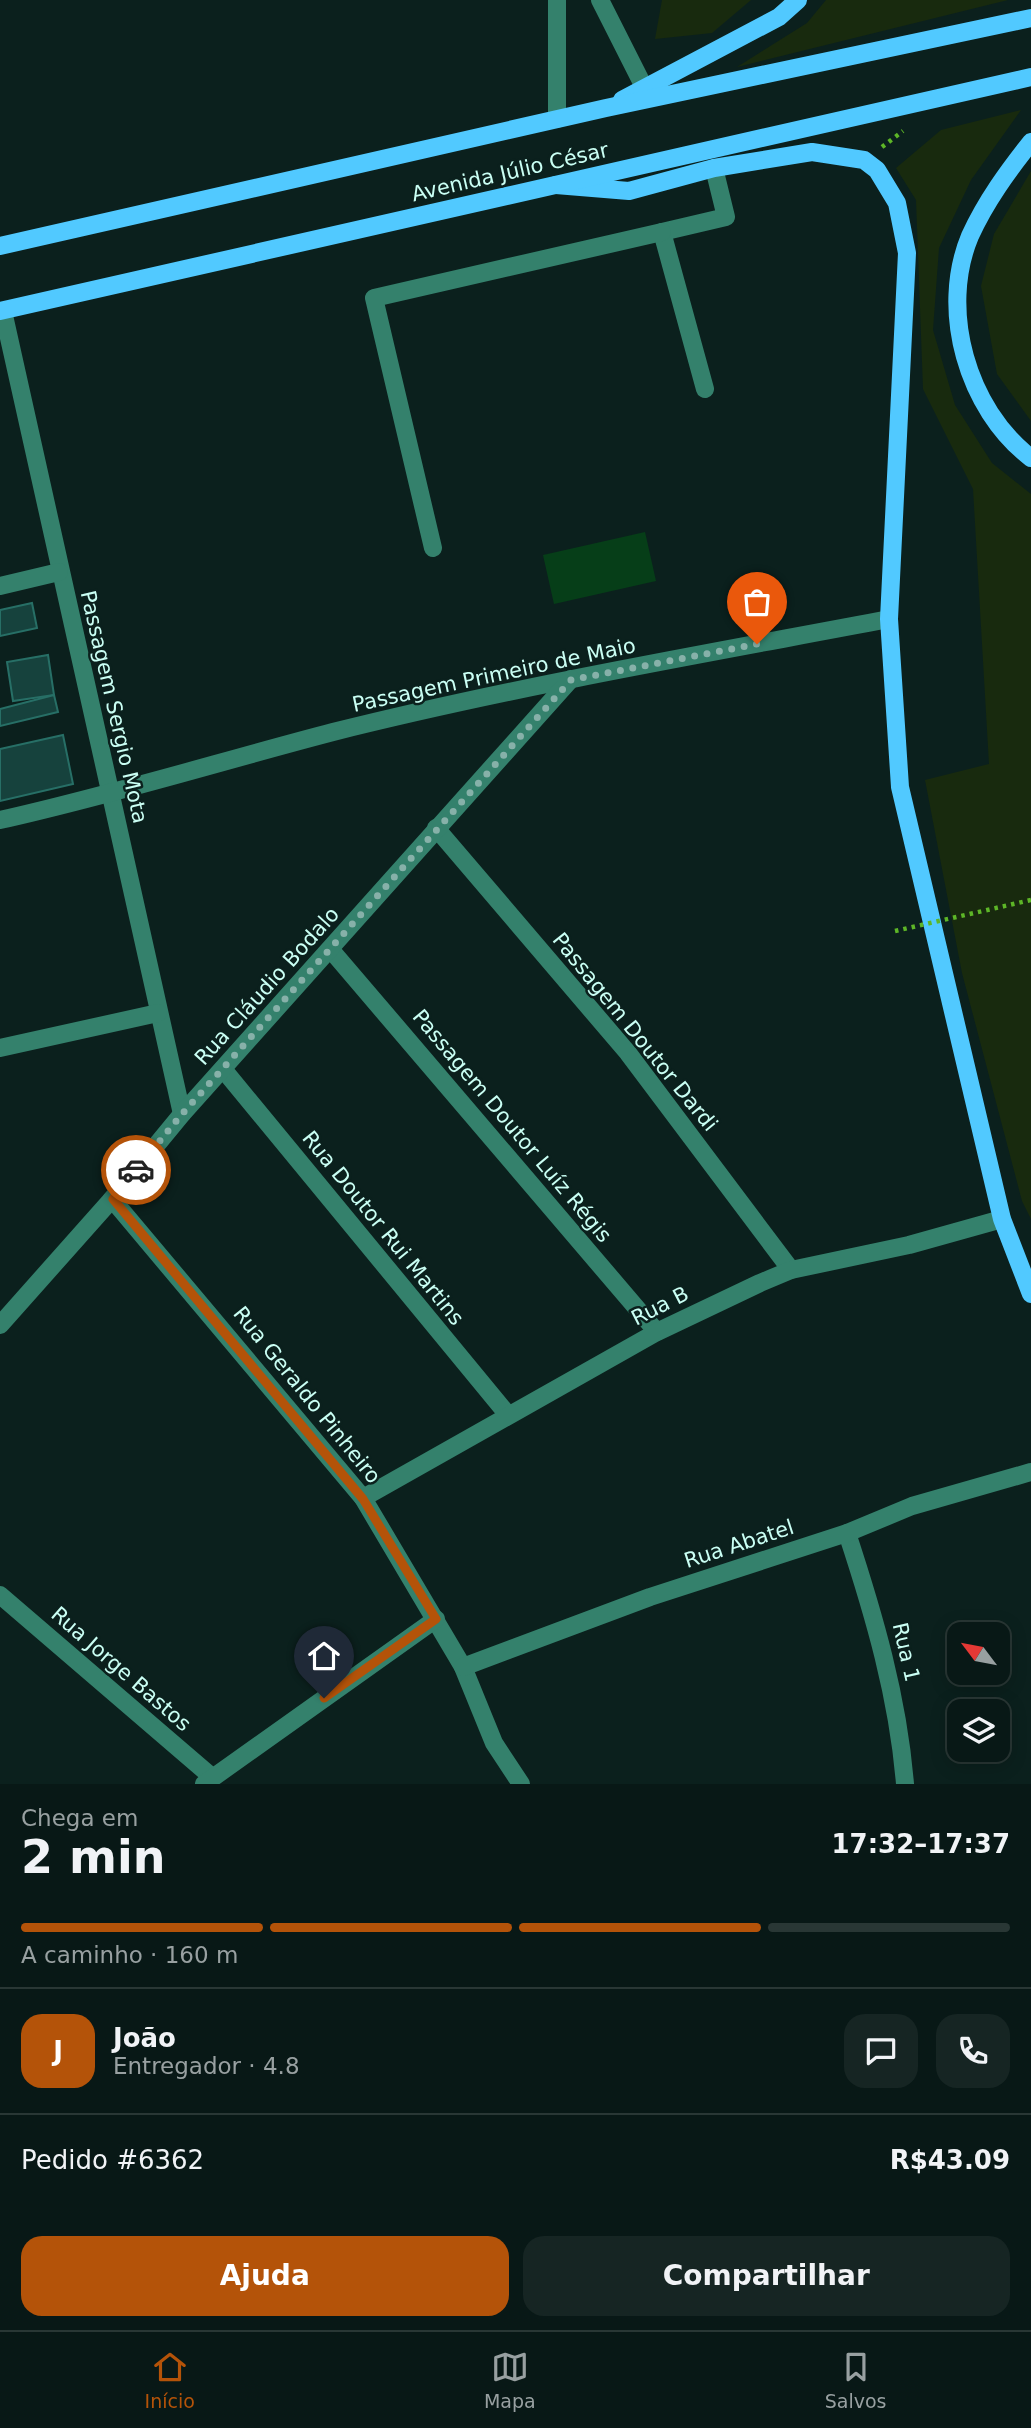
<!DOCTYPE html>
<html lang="pt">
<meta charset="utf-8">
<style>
:root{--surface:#081816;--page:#162523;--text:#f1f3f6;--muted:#98a0a1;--line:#293735;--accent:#b45309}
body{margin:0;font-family:"DejaVu Sans",sans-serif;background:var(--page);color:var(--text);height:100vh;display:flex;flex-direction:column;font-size:26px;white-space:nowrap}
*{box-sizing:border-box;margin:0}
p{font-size:23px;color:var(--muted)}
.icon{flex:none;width:38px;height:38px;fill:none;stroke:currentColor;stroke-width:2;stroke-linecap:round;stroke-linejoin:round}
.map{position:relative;height:1784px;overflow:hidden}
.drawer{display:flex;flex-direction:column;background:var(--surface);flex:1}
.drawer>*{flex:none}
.needle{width:46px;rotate:302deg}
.buttons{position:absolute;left:947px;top:1622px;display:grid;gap:14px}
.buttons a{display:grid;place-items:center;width:63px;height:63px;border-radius:14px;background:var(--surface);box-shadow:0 4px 18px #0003,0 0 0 2px var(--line);font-size:35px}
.pin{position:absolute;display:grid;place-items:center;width:60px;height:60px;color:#fff;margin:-72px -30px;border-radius:50% 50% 50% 0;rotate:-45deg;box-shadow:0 0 7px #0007}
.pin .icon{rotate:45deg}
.courier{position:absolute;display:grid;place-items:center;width:70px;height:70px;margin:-35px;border:5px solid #b45309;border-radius:50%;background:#fff;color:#222;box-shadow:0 2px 9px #0007}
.head em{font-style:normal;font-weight:700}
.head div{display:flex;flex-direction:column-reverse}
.head{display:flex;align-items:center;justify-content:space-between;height:119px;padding:0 21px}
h1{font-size:46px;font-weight:700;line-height:52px}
.bar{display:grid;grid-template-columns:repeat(4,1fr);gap:10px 7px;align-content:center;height:84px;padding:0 21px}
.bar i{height:9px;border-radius:5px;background:var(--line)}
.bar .on{background:var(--accent)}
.bar p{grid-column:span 4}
.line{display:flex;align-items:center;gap:18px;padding:0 21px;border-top:2px solid var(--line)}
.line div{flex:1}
.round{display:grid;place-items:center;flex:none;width:74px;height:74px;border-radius:21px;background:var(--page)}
.cta{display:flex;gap:14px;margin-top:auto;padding:14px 21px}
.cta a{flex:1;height:80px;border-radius:21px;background:var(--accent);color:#fff;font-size:28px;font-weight:700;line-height:80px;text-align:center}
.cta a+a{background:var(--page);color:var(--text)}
.tab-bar{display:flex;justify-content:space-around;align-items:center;height:98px;border-top:2px solid var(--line);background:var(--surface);font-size:19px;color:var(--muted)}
.tab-bar a{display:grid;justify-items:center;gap:4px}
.tab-bar .on{color:var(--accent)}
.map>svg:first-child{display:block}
.green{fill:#182a0e}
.water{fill:#063e18}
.building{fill:#16423d;stroke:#276f66;stroke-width:2}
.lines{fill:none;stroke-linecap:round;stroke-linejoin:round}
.path{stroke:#5db627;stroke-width:4.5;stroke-dasharray:3.5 5;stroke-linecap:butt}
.minor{stroke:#34816c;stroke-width:18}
.major{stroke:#51c9ff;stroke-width:18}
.path-bridge{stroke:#5db627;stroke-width:4.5;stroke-dasharray:3.5 5;stroke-linecap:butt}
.done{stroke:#87b1a9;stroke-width:7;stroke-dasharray:0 12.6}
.route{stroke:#b45309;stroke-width:9}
.labels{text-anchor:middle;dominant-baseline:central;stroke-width:5;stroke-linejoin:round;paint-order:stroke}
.street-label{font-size:21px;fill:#cafff4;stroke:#0b201d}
</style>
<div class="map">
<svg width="1031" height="1784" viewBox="0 0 1031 1784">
<rect width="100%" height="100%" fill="#0b201d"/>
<!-- green -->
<g class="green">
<path d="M662,0H751L712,33L655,39Z"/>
<path d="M826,0H1008L737,67L807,23Z"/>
<path d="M1021,110L971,180L939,248L933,330L955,405L992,463L1031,494V1219L1022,1201L962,973L925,780L989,764L973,489L923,389L916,200L896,168L941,130Z"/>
<path d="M1031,171V421L997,374L981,286L994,234Z"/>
</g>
<!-- water -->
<path class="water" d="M645,532L656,581L554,604L543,555Z"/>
<!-- building -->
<g class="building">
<path d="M32,603L37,628L0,636V610Z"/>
<path d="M48,655L54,695L13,701L7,662Z"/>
<path d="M54,695L58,712L0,726V709Z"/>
<path d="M63,735L73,784L0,801V749Z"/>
</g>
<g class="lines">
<!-- path -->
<path class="path" d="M882,147L903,131"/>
<!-- minor -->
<g class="minor">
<path d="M557,0V119"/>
<path d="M600,0L644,87"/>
<path d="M3,311L182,1114"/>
<path d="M705,389L662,232L726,217L714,168"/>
<path d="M433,548L374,298L662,232"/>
<path d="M0,586L59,572"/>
<path d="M0,820C112,795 222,761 333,732C517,686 704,654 889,619"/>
<path d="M436,828L628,1053L791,1270"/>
<path d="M331,950L657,1332"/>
<path d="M0,1048L158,1013"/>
<path d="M223,1069L508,1415"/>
<path d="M112,1199L363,1498L463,1667L494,1743L521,1784"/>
<path d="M0,1325L112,1199L182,1114L571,679"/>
<path d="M363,1498L657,1332L760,1283L791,1270L909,1245L1002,1219"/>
<path d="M847,1533C874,1615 898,1697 905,1784"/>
<path d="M0,1595L212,1777"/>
<path d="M463,1667L650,1597L847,1533L912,1506L1031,1472"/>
<path d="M204,1784L436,1619"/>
</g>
<!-- major -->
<g class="major">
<path d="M622,100L779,17L798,0"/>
<path d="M1031,142C1008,171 986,201 970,236C939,310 967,409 1031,458"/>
<path d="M556,185L629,191L714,168L812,152L864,160L877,170L897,203L907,253L889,619L900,787L1002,1219L1031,1294"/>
<path d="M0,246L606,108L1031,18"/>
<path d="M0,311L1031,77"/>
</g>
<!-- path-bridge -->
<path class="path-bridge" d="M895,931L1031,900"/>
</g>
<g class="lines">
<!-- done -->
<path class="done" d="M136,1170L182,1114L571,680L757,644"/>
<!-- route -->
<path class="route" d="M136,1170L113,1199L363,1499L436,1619L324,1698"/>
</g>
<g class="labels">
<!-- street labels -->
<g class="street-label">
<text transform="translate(510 172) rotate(-13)">Avenida Júlio César</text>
<text transform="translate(494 675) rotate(-12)">Passagem Primeiro de Maio</text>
<text transform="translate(114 707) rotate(77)">Passagem Sergio Mota</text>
<text transform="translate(267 986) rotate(-48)">Rua Cláudio Bodalo</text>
<text transform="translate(635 1032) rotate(51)">Passagem Doutor Dardi</text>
<text transform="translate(512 1126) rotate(50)">Passagem Doutor Luíz Régis</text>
<text transform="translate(383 1228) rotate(51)">Rua Doutor Rui Martins</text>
<text transform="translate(660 1306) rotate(-27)">Rua B</text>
<text transform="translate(307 1395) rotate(51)">Rua Geraldo Pinheiro</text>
<text transform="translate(739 1544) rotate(-18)">Rua Abatel</text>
<text transform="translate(906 1652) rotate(77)">Rua 1</text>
<text transform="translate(121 1669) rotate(41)">Rua Jorge Bastos</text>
</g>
</g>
</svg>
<div class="buttons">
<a><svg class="needle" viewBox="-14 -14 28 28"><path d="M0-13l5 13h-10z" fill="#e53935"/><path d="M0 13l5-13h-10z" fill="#98a0a1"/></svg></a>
<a><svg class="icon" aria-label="layers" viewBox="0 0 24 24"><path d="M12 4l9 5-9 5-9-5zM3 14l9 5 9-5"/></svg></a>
</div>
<div class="pin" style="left:757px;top:644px;background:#ea580c"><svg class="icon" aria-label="bag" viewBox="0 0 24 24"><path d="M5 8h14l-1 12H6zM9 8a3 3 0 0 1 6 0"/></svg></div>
<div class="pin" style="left:324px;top:1698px;background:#1f2937"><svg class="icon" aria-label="home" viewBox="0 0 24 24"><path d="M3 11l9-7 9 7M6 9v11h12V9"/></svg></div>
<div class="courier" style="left:136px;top:1170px"><svg class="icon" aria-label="car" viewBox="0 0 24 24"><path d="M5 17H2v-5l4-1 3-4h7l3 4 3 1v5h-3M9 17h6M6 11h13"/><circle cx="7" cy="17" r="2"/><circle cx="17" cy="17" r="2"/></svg></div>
</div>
<section class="drawer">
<div class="head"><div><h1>2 min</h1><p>Chega em</p></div><em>17:32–17:37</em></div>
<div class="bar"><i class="on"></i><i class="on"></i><i class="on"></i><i></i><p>A caminho · 160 m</p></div>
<div class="line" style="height:126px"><b class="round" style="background:var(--accent);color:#fff">J</b><div><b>João</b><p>Entregador · 4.8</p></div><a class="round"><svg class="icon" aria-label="chat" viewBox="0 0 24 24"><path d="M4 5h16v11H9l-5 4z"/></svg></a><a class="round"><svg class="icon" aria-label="phone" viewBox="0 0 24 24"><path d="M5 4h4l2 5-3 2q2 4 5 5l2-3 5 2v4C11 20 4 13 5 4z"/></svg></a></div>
<div class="line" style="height:91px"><div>Pedido #6362</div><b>R$43.09</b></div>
<div class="cta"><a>Ajuda</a><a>Compartilhar</a></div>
</section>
<nav class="tab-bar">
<a class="on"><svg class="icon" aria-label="home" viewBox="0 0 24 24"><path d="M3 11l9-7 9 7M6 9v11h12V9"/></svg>Início</a>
<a><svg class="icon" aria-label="map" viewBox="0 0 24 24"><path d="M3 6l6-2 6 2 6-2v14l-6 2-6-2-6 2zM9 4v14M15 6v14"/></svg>Mapa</a>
<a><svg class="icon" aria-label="saved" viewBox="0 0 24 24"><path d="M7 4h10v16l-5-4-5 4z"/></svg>Salvos</a>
</nav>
